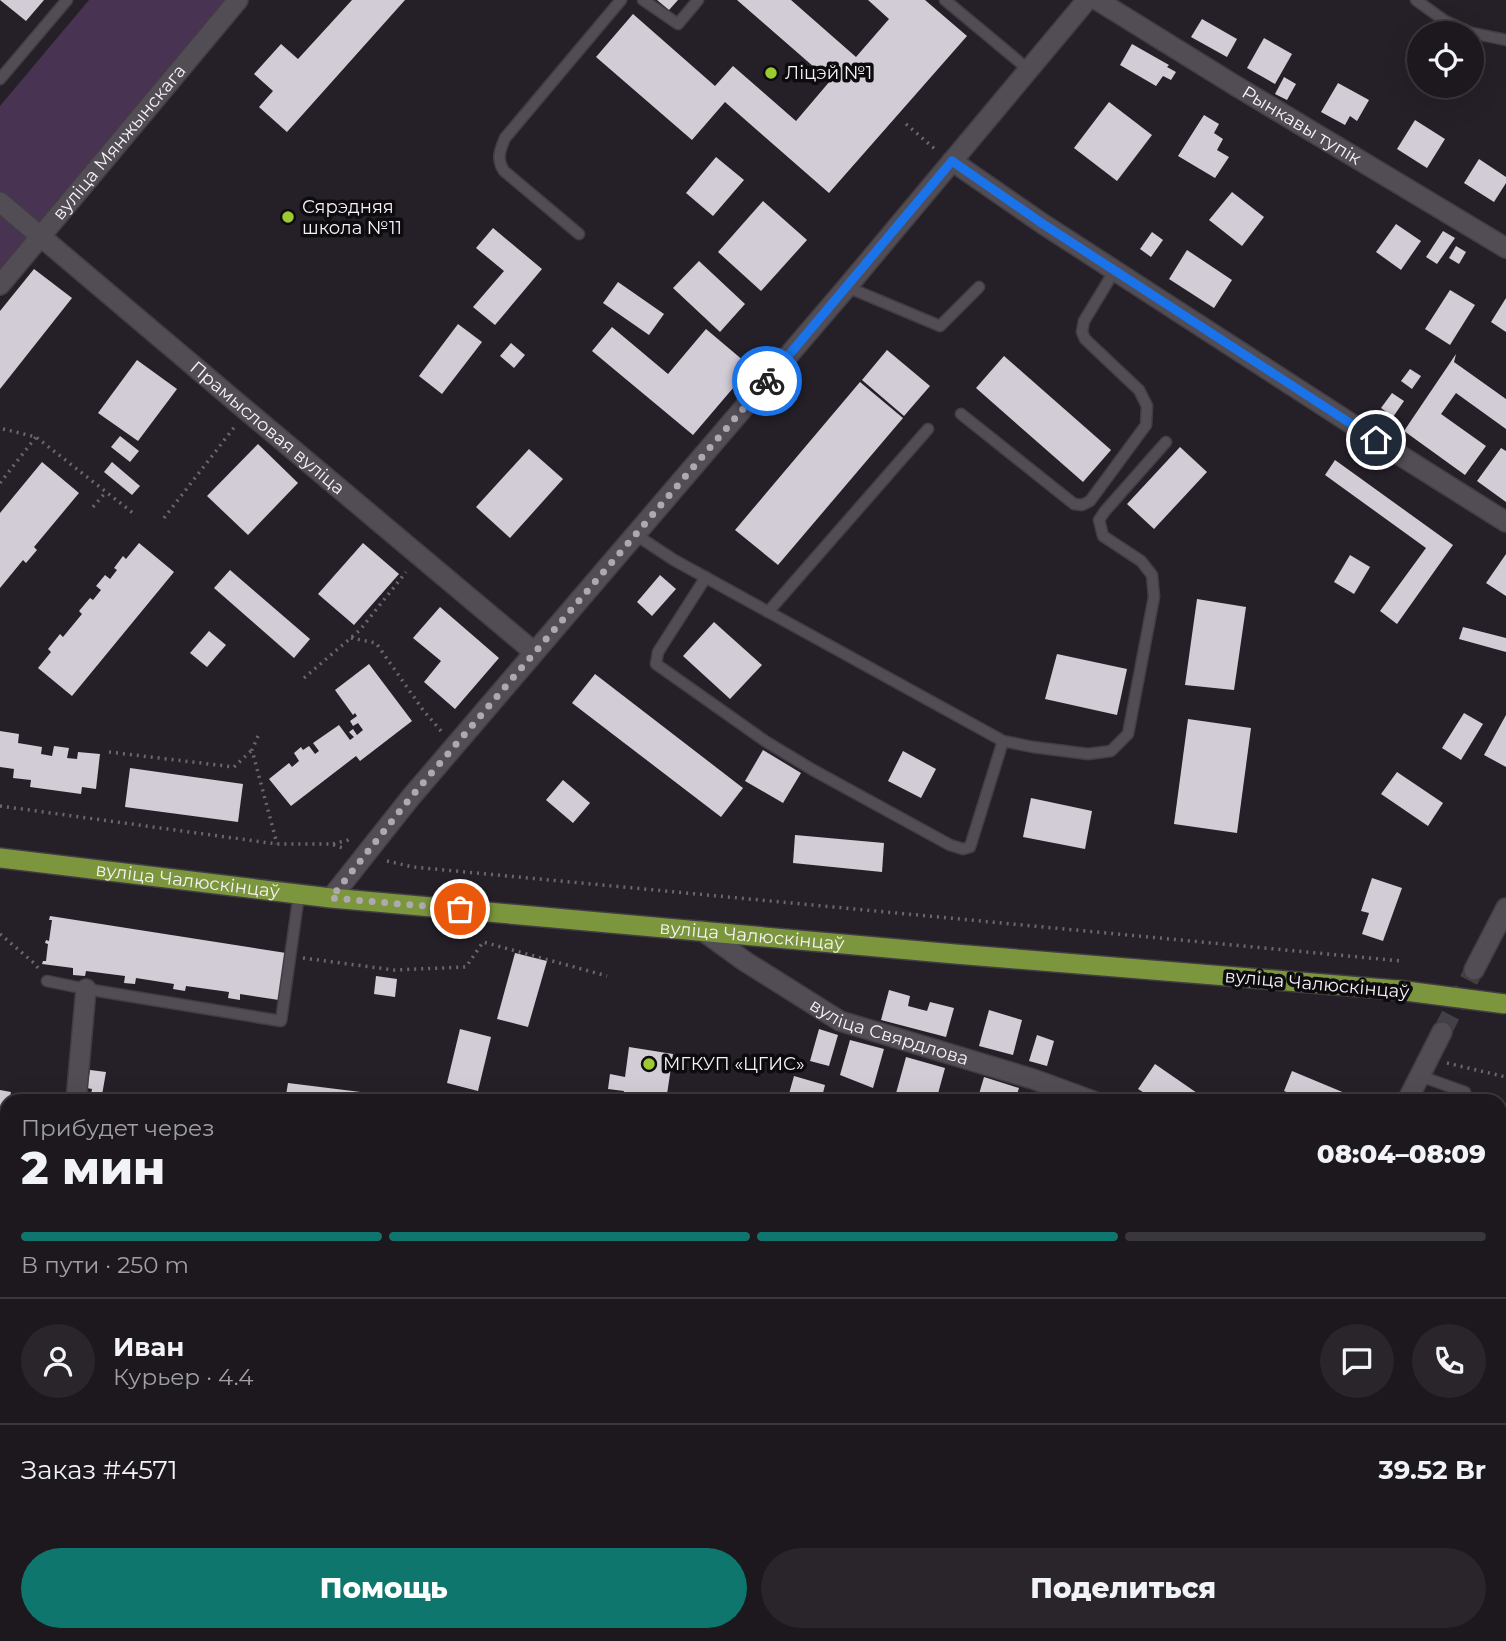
<!DOCTYPE html>
<html lang="ru">
<meta charset="utf-8">
<style>
:root{--surface:#1c181e;--page:#29252b;--text:#f1f3f6;--muted:#a0a0a4;--line:#3a373c;--accent:#0f766e}
body{margin:0;font-family:Montserrat,sans-serif;background:var(--page);color:var(--text);height:100vh;display:flex;flex-direction:column;font-size:26px;white-space:nowrap}
*{box-sizing:border-box;margin:0}
p{font-size:23px;color:var(--muted)}
.icon{flex:none;width:38px;height:38px;fill:none;stroke:currentColor;stroke-width:2;stroke-linecap:round;stroke-linejoin:round}
.map{position:relative;flex:1;overflow:hidden}
.side{position:absolute;left:0px;top:1094px;width:1507px;height:548px;display:flex;flex-direction:column;background:var(--surface);border-radius:21px 21px 0 0;box-shadow:0 7px 28px #0002,0 0 0 2px var(--line)}
.side>*{flex:none}
.controls{position:absolute;left:1407px;top:21px;display:grid;gap:14px}
.controls a{display:grid;place-items:center;width:77px;height:77px;border-radius:50%;background:var(--surface);box-shadow:0 7px 28px #0002,0 0 0 2px var(--line);font-size:35px}
.pin{position:absolute;display:grid;place-items:center;width:60px;height:60px;color:#fff;margin:-30px;border:4px solid #fff;border-radius:50%;box-shadow:0 2px 7px #0007}
.courier{position:absolute;display:grid;place-items:center;width:70px;height:70px;margin:-35px;border:5px solid #1a73e8;border-radius:50%;background:#fff;color:#222;box-shadow:0 2px 9px #0007}
.headline em{font-style:normal;font-weight:800}
.headline div{display:flex;flex-direction:column-reverse}
.headline{display:flex;align-items:center;justify-content:space-between;height:119px;padding:0 21px}
h1{font-size:46px;font-weight:800;line-height:52px}
.bar{display:grid;grid-template-columns:repeat(4,1fr);gap:10px 7px;align-content:center;height:84px;padding:0 21px}
.bar i{height:9px;border-radius:5px;background:var(--line)}
.bar .active{background:var(--accent)}
.bar p{grid-column:span 4}
.line{display:flex;align-items:center;gap:18px;padding:0 21px;border-top:2px solid var(--line)}
.line div{flex:1}
.round{display:grid;place-items:center;flex:none;width:74px;height:74px;border-radius:37px;background:var(--page)}
.primary-button{display:flex;gap:14px;margin-top:auto;padding:14px 21px}
.primary-button a{flex:1;height:80px;border-radius:42px;background:var(--accent);color:#fff;font-size:28px;font-weight:800;line-height:80px;text-align:center}
.primary-button a+a{background:var(--page);color:var(--text)}
.map>svg:first-child{display:block}
.green{fill:#483353}
.building{fill:#d2ccd6}
.lines{fill:none;stroke-linecap:round;stroke-linejoin:round}
.minor-tunnel{stroke:#444047;stroke-width:19;stroke-dasharray:19 10;stroke-linecap:butt}
.service-casing{stroke:#413d43;stroke-width:13}
.minor-casing{stroke:#413d43;stroke-width:22}
.tertiary-casing{stroke:#413d43;stroke-width:22}
.primary-casing{stroke:#413d43;stroke-width:22}
.path{stroke:#6c676e;stroke-width:3.5;stroke-dasharray:2 5;stroke-linecap:butt}
.service{stroke:#524d55;stroke-width:10}
.minor{stroke:#524d55;stroke-width:19}
.tertiary{stroke:#524d55;stroke-width:19}
.primary{stroke:#7b963c;stroke-width:19}
.primary-bridge-casing{stroke:#413d43;stroke-width:22;stroke-linecap:butt}
.primary-bridge{stroke:#7b963c;stroke-width:19}
.done{stroke:#aea9af;stroke-width:7;stroke-dasharray:0 12.6}
.route{stroke:#1a73e8;stroke-width:9}
.poi-dot{fill:#9cca32;stroke:#0d0b0e;stroke-width:2.5}
.labels{text-anchor:middle;dominant-baseline:central;stroke-width:7;stroke-linejoin:round;paint-order:stroke}
.poi-label{font-size:18px;fill:#f7f3f8;stroke:#0d0b0e;text-anchor:start}
.street-label{font-size:18px;fill:#f7f3f8;stroke:#0d0b0e}
</style>
<div class="map">
<svg width="1506" height="1641" viewBox="0 0 1506 1641">
<rect width="100%" height="100%" fill="#252028"/>
<!-- green -->
<g class="green">
<path d="M89,0H226L0,273V106Z"/>
<path d="M1500,1101L1506,1103V1196L1500,1193Z"/>
</g>
<!-- building -->
<g class="building">
<path d="M0,0H44L26,21Z"/>
<path d="M352,0H405L287,132L259,107L273,91L254,74L281,44L298,59Z"/>
<path d="M657,0H678L669,10Z"/>
<path d="M737,0H791L856,57L889,19L868,0H925L967,36L829,193L725,102L692,140L596,57L633,14L715,86L733,66L796,121L830,81Z"/>
<path d="M1202,19L1237,39L1227,57L1191,37Z"/>
<path d="M1264,38L1292,54L1275,84L1247,68Z"/>
<path d="M1132,44L1169,65L1167,67L1176,72L1171,80L1163,76L1156,86L1120,65Z"/>
<path d="M1284,77L1296,84L1287,100L1275,94Z"/>
<path d="M1338,83L1369,100L1357,121L1350,116L1345,125L1321,112Z"/>
<path d="M1109,102L1152,135L1117,181L1074,148Z"/>
<path d="M1204,115L1219,124L1214,133L1223,139L1217,150L1229,157L1215,178L1178,156Z"/>
<path d="M1415,120L1445,139L1427,168L1397,149Z"/>
<path d="M716,157L744,180L713,216L686,193Z"/>
<path d="M1479,159L1506,177V183L1494,202L1464,183Z"/>
<path d="M1232,192L1264,217L1242,246L1209,220Z"/>
<path d="M763,201L807,240L761,291L718,252Z"/>
<path d="M1396,224L1421,241L1401,270L1376,252Z"/>
<path d="M493,228L542,269L495,325L473,307L504,271L476,248Z"/>
<path d="M1443,231L1455,238L1437,264L1426,257Z"/>
<path d="M1152,232L1163,240L1151,257L1140,249Z"/>
<path d="M1456,246L1466,252L1459,264L1449,258Z"/>
<path d="M1187,250L1232,280L1214,308L1169,279Z"/>
<path d="M699,261L745,304L720,332L673,288Z"/>
<path d="M34,269L72,298L0,389V311Z"/>
<path d="M618,282L664,314L649,335L603,303Z"/>
<path d="M1450,290L1475,305L1450,345L1425,329Z"/>
<path d="M1506,298V332L1491,322Z"/>
<path d="M458,324L482,342L442,394L419,376Z"/>
<path d="M612,327L668,374L706,329L751,367L693,435L592,351Z"/>
<path d="M511,343L525,355L514,368L500,356Z"/>
<path d="M887,350L930,386L904,416L862,380Z"/>
<path d="M1456,354L1454,362L1506,399V429L1456,393L1441,414L1486,446L1465,475L1404,431Z"/>
<path d="M1004,356L1111,450L1083,482L976,388Z"/>
<path d="M137,360L177,389L138,441L98,413Z"/>
<path d="M1410,369L1421,376L1412,389L1401,381Z"/>
<path d="M860,382L903,418L778,565L735,530Z"/>
<path d="M1392,393L1404,401L1393,417L1381,408Z"/>
<path d="M120,436L139,451L130,462L111,447Z"/>
<path d="M258,444L298,483L248,535L207,496Z"/>
<path d="M1180,447L1207,472L1154,529L1127,504Z"/>
<path d="M1501,448L1506,451V502L1477,481Z"/>
<path d="M529,449L563,479L510,538L476,507Z"/>
<path d="M1335,460L1453,545L1397,624L1380,611L1426,548L1325,475Z"/>
<path d="M42,462L79,493L34,547L37,550L26,563L23,560L0,588V513Z"/>
<path d="M112,462L140,486L132,495L104,472Z"/>
<path d="M139,543L174,572L72,696L38,668L51,652L48,649L60,634L63,637L82,614L79,611L90,598L93,600L101,590L96,586L105,575L110,579L117,570L114,568L123,556L126,559Z"/>
<path d="M363,543L399,574L354,625L318,594Z"/>
<path d="M1506,554V596L1486,583Z"/>
<path d="M1350,555L1370,567L1354,594L1334,582Z"/>
<path d="M230,570L310,639L294,658L214,588Z"/>
<path d="M660,575L676,589L652,616L637,602Z"/>
<path d="M1197,599L1246,607L1234,690L1185,685Z"/>
<path d="M440,607L499,658L455,709L424,682L441,661L413,638Z"/>
<path d="M714,622L762,665L730,699L683,656Z"/>
<path d="M1463,627L1506,638V652L1459,639Z"/>
<path d="M209,631L226,645L207,667L190,653Z"/>
<path d="M1057,654L1127,669L1117,715L1045,699Z"/>
<path d="M369,664L412,721L360,761L356,756L291,806L269,779L289,763L292,767L299,761L294,753L301,747L303,750L309,746L315,754L319,751L313,743L339,725L350,740L354,737L349,732L353,729L357,735L363,730L358,723L353,726L350,721L357,716L355,713L353,715L335,690Z"/>
<path d="M595,674L743,788L721,817L572,703Z"/>
<path d="M1464,713L1483,724L1461,760L1442,748Z"/>
<path d="M1506,715V767L1484,755Z"/>
<path d="M1188,719L1251,728L1237,833L1174,824Z"/>
<path d="M0,731L19,734L18,743L42,747L41,754L52,756L54,746L69,748L67,758L77,759L78,752L100,754L96,789L82,787L81,794L30,787L31,780L13,778L14,769L0,767Z"/>
<path d="M763,750L801,773L783,803L745,781Z"/>
<path d="M903,751L936,769L921,798L888,781Z"/>
<path d="M130,768L243,784L238,822L125,807Z"/>
<path d="M1397,772L1443,803L1428,826L1381,794Z"/>
<path d="M563,780L590,803L573,823L546,800Z"/>
<path d="M1031,798L1092,811L1085,849L1023,837Z"/>
<path d="M795,835L884,843L882,872L793,863Z"/>
<path d="M1372,878L1402,888L1383,941L1362,934L1369,913L1361,911Z"/>
<path d="M50,916L286,953L279,1000L240,994V1000L228,998L229,992L186,986L185,991L173,989L174,984L136,978L135,984L124,983L125,976L86,971L85,976L73,975V968L42,964L43,961H46L48,944L45,943L46,940L49,941L52,920H49Z"/>
<path d="M515,953L547,961L528,1027L497,1019Z"/>
<path d="M376,976L397,979L395,997L374,994Z"/>
<path d="M889,990L910,996L908,1006L927,1011L930,1002L954,1008L946,1037L881,1020Z"/>
<path d="M989,1010L1022,1020L1013,1055L979,1046Z"/>
<path d="M460,1029L491,1037L478,1091L447,1083Z"/>
<path d="M819,1029L838,1035L829,1066L810,1061Z"/>
<path d="M1037,1035L1054,1041L1047,1066L1029,1061Z"/>
<path d="M850,1040L884,1049L873,1088L840,1075Z"/>
<path d="M629,1047L673,1054L666,1101H622L624,1091L608,1089L610,1074L625,1077Z"/>
<path d="M906,1057L945,1068L936,1101H909L895,1097Z"/>
<path d="M1155,1064L1197,1093L1192,1101H1157L1138,1089Z"/>
<path d="M90,1070L106,1072L102,1095L110,1096V1101H90L92,1089L87,1088Z"/>
<path d="M1292,1071L1364,1101H1309L1284,1091Z"/>
<path d="M794,1076L825,1085L821,1101H787Z"/>
<path d="M984,1077L1019,1088L1015,1101H977Z"/>
<path d="M288,1083L417,1099V1101H285Z"/>
<path d="M0,1090L11,1092L9,1101H7V1117L0,1116Z"/>
<path d="M0,1249L7,1250L6,1276H0Z"/>
<path d="M2,1389L7,1390V1426L0,1425Z"/>
<path d="M1500,1443L1506,1452V1472L1500,1476Z"/>
<rect x="0" y="1559" width="7" height="29"/>
<path d="M624,1634H644L646,1638L638,1641H627Z"/>
<path d="M756,1634H791L796,1641H760Z"/>
</g>
<g class="lines">
<!-- minor-tunnel -->
<path class="minor-tunnel" d="M1442,1032L1474,970"/>
<defs>
<g id="service">
<path d="M643,0L678,24L698,0"/>
<path d="M945,0L1029,70"/>
<path d="M1416,0L1445,21L1471,33"/>
<path d="M1472,33L1506,40"/>
<path d="M0,79L67,0"/>
<path d="M579,234L504,171C496,159 500,150 505,138L621,0"/>
<path d="M847,287L940,326L979,287"/>
<path d="M961,414L1074,504L1082,505L1090,501L1146,425L1147,406L1139,390L1085,339L1082,332L1084,321L1115,270"/>
<path d="M636,535L674,560L1003,741L1033,747L1088,754L1111,751L1128,734L1154,597L1152,575L1141,561L1103,536L1099,520L1105,511L1166,442"/>
<path d="M706,577L658,652L656,664L765,741L813,770L950,845L963,849L970,847L1003,741"/>
<path d="M768,612L928,429"/>
<path d="M47,981L86,989L281,1021L299,894"/>
<path d="M1420,1076L1465,1092"/>
<path d="M1500,1500L1506,1497"/>
</g>
<g id="minor">
<path id="s1" d="M1097,0L1236,86L1506,248"/>
<path d="M952,161L1043,224L1398,454L1506,522"/>
<path id="s2" d="M0,202L247,411L534,652"/>
<path id="s3" d="M703,931L746,962L840,1021L1033,1079L1093,1101"/>
<path d="M1474,970L1506,908"/>
<path d="M76,1101L86,989"/>
<path d="M1407,1101L1442,1032"/>
<path d="M0,1158L7,1160"/>
<path d="M0,1291L7,1293"/>
<path d="M0,1543H7"/>
<path d="M479,1634L491,1641"/>
<path d="M1220,1634L1232,1641"/>
<path d="M687,1641L700,1634"/>
<path d="M1303,1641L1310,1634"/>
</g>
<g id="tertiary">
<path id="s4" d="M0,285L238,0"/>
<path d="M331,898L411,797L847,287L1087,0"/>
</g>
<g id="primary">
<path id="s5" d="M0,858L331,898L955,954L1398,990"/>
</g>
</defs>
<!-- service casing -->
<use href="#service" class="service-casing"/>
<!-- minor casing -->
<use href="#minor" class="minor-casing"/>
<!-- tertiary casing -->
<use href="#tertiary" class="tertiary-casing"/>
<!-- primary casing -->
<use href="#primary" class="primary-casing"/>
<!-- path -->
<g class="path">
<path d="M906,124L936,150"/>
<path d="M3,429L36,437L133,513"/>
<path d="M0,483L36,437"/>
<path d="M93,507L106,492"/>
<path d="M164,518L236,425"/>
<path d="M351,638L376,643L423,710L441,731"/>
<path d="M304,678L360,630L406,572"/>
<path d="M258,736L252,750L277,844"/>
<path d="M109,752L234,767L252,750"/>
<path d="M0,806L277,844H331L346,849"/>
<path d="M333,844L348,840L352,837"/>
<path d="M387,861L413,867L1401,961"/>
<path d="M0,934L34,963L38,968"/>
<path d="M303,958L394,970L466,967L483,942L607,976"/>
<path d="M1447,1063L1506,1077"/>
</g>
<!-- service -->
<use href="#service" class="service"/>
<!-- minor -->
<use href="#minor" class="minor"/>
<!-- tertiary -->
<use href="#tertiary" class="tertiary"/>
<!-- primary -->
<use href="#primary" class="primary"/>
<defs>
<path id="primary-bridge" d="M1398,990L1506,1004"/>
</defs>
<!-- primary-bridge casing -->
<use href="#primary-bridge" class="primary-bridge-casing"/>
<!-- primary-bridge -->
<use href="#primary-bridge" class="primary-bridge"/>
</g>
<g class="lines">
<!-- done -->
<path class="done" d="M460,909L331,898L411,797L767,381"/>
<!-- route -->
<path class="route" d="M767,381L952,161L1043,224L1376,440"/>
</g>
<!-- markers -->
<g class="poi-dot">
<circle cx="771" cy="73" r="7"/>
<circle cx="288" cy="217" r="7"/>
<circle cx="649" cy="1064" r="7"/>
</g>
<g class="labels">
<!-- poi labels -->
<g class="poi-label">
<text x="785" y="73">Ліцэй №1</text>
<text x="302" y="207">Сярэдняя<tspan x="302" dy="21">школа №11</tspan></text>
<text x="663" y="1064">МГКУП «ЦГИС»</text>
</g>
<!-- street labels -->
<g class="street-label">
<text stroke="none"><textPath href="#s1" startOffset="240">Рынкавы тупік</textPath></text>
<text stroke="none"><textPath href="#s4" startOffset="186">вуліца Мянжынскага</textPath></text>
<text stroke="none"><textPath href="#s2" startOffset="350">Прамысловая вуліца</textPath></text>
<text stroke="none"><textPath href="#s5" startOffset="189">вуліца Чалюскінцаў</textPath></text>
<text stroke="none"><textPath href="#s5" startOffset="756">вуліца Чалюскінцаў</textPath></text>
<text transform="translate(1317 984) rotate(5)">вуліца Чалюскінцаў</text>
<text stroke="none"><textPath href="#s3" startOffset="214">вуліца Свярдлова</textPath></text>
</g>
</g>
</svg>
<div class="controls">
<a><svg class="icon" aria-label="locate" viewBox="0 0 24 24"><circle cx="12" cy="12" r="6"/><path d="M12 2v4M12 18v4M2 12h4M18 12h4"/></svg></a>
</div>
<div class="pin" style="left:460px;top:909px;background:#ea580c"><svg class="icon" aria-label="bag" viewBox="0 0 24 24"><path d="M5 8h14l-1 12H6zM9 8a3 3 0 0 1 6 0"/></svg></div>
<div class="pin" style="left:1376px;top:440px;background:#1f2937"><svg class="icon" aria-label="home" viewBox="0 0 24 24"><path d="M3 11l9-7 9 7M6 9v11h12V9"/></svg></div>
<div class="courier" style="left:767px;top:381px"><svg class="icon" aria-label="bike" viewBox="0 0 24 24"><circle cx="6" cy="16" r="4"/><circle cx="18" cy="16" r="4"/><path d="M6 16l4-8h5l3 8M10 8l3 8H6M13 5h3"/></svg></div>
<section class="side">
<div class="headline"><div><h1>2 мин</h1><p>Прибудет через</p></div><em>08:04–08:09</em></div>
<div class="bar"><i class="active"></i><i class="active"></i><i class="active"></i><i></i><p>В пути · 250 m</p></div>
<div class="line" style="height:126px"><a class="round"><svg class="icon" aria-label="person" viewBox="0 0 24 24"><circle cx="12" cy="8" r="4"/><path d="M4 21q1-7 8-7t8 7"/></svg></a><div><b>Иван</b><p>Курьер · 4.4</p></div><a class="round"><svg class="icon" aria-label="chat" viewBox="0 0 24 24"><path d="M4 5h16v11H9l-5 4z"/></svg></a><a class="round"><svg class="icon" aria-label="phone" viewBox="0 0 24 24"><path d="M5 4h4l2 5-3 2q2 4 5 5l2-3 5 2v4C11 20 4 13 5 4z"/></svg></a></div>
<div class="line" style="height:91px"><div>Заказ #4571</div><b>39.52 Br</b></div>
<div class="primary-button"><a>Помощь</a><a>Поделиться</a></div>
</section>
</div>
